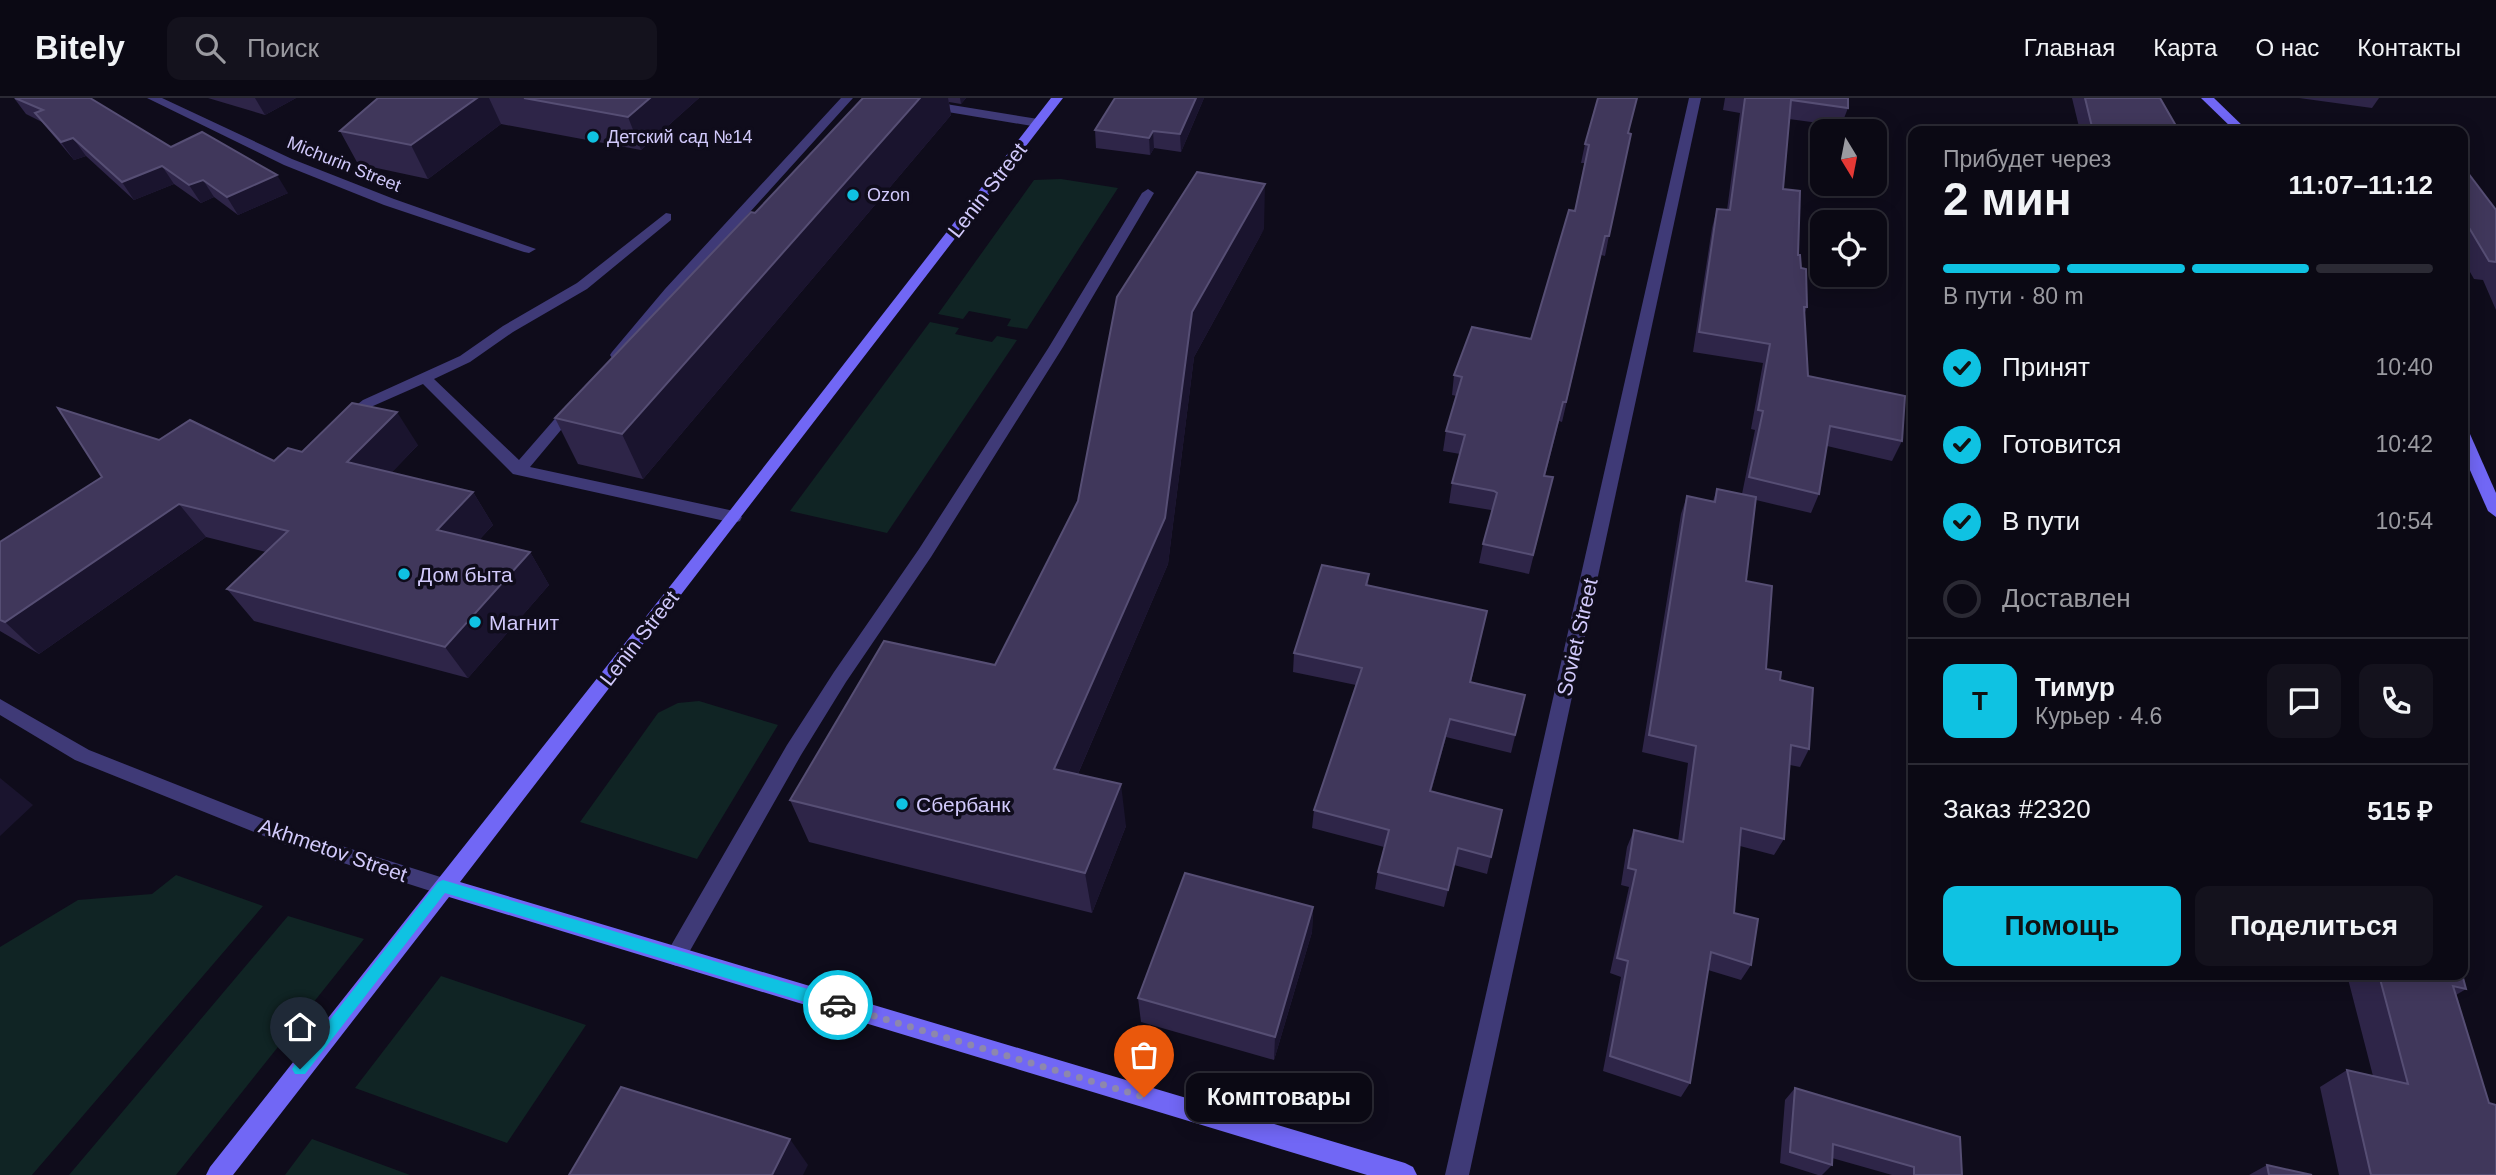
<!DOCTYPE html>
<html lang="ru">
<meta charset="utf-8">
<style>
:root{--surface:#0b0914;--page:#14121d;--text:#f1f3f6;--muted:#9a9aa0;--line:#2b2a34;--accent:#0fc2e2}
body{margin:0;font-family:Arial,sans-serif;background:var(--page);color:var(--text);height:100vh;display:flex;flex-direction:column;font-size:26px;white-space:nowrap}
*{box-sizing:border-box;margin:0}
p{font-size:23px;color:var(--muted)}
.icon{flex:none;width:38px;height:38px;fill:none;stroke:currentColor;stroke-width:2;stroke-linecap:round;stroke-linejoin:round}
.map{position:relative;flex:1;overflow:hidden}
.side{position:absolute;left:1908px;top:28px;width:560px;height:854px;display:flex;flex-direction:column;background:var(--surface);border-radius:14px;box-shadow:0 4px 18px #0003,0 0 0 2px var(--line)}
.side>*{flex:none}
.needle{width:46px;rotate:170deg}
.fabs{position:absolute;left:1810px;top:21px;display:grid;gap:14px}
.fabs a{display:grid;place-items:center;width:77px;height:77px;border-radius:14px;background:var(--surface);box-shadow:0 4px 18px #0003,0 0 0 2px var(--line);font-size:35px}
.pin{position:absolute;display:grid;place-items:center;width:60px;height:60px;color:#fff;margin:-72px -30px;border-radius:50% 50% 50% 0;rotate:-45deg;box-shadow:0 0 7px #0007}
.pin .icon{rotate:45deg}
.courier{position:absolute;display:grid;place-items:center;width:70px;height:70px;margin:-35px;border:5px solid #0fc2e2;border-radius:50%;background:#fff;color:#222;box-shadow:0 2px 9px #0007}
.bubble{position:absolute;height:49px;border-radius:14px;background:var(--surface);box-shadow:0 4px 18px #0003,0 0 0 2px var(--line);font-size:23px;font-weight:600;line-height:49px;text-align:center}
.head em{font-style:normal;font-weight:600}
.head div{display:flex;flex-direction:column-reverse}
.head{display:flex;align-items:center;justify-content:space-between;height:119px;padding:0 35px}
h1{font-size:46px;font-weight:600;line-height:52px}
.bar{display:grid;grid-template-columns:repeat(4,1fr);gap:10px 7px;align-content:center;height:84px;padding:0 35px}
.bar i{height:9px;border-radius:5px;background:var(--line)}
.bar .active{background:var(--accent)}
.bar p{grid-column:span 4}
.line{display:flex;align-items:center;gap:18px;padding:0 35px;border-top:2px solid var(--line)}
.line div{flex:1}
.round{display:grid;place-items:center;flex:none;width:74px;height:74px;border-radius:14px;background:var(--page)}
ol{padding:0 35px;list-style:none}
li{display:flex;align-items:center;gap:21px;height:77px}
li p{margin-inline-start:auto}
li .icon{padding:7px;border-radius:50%;background:var(--accent);color:#111;stroke-width:4}
li:last-child{color:var(--muted)}
li i{width:38px;height:38px;border:4px solid var(--line);border-radius:50%}
.cta{display:flex;gap:14px;margin-top:auto;padding:14px 35px}
.cta a{flex:1;height:80px;border-radius:14px;background:var(--accent);color:#111;font-size:28px;font-weight:600;line-height:80px;text-align:center}
.cta a+a{background:var(--page);color:var(--text)}
header{display:flex;align-items:center;gap:42px;box-sizing:border-box;height:98px;padding:0 35px;background:var(--surface);border-bottom:2px solid var(--line)}
header strong{font-size:33px}
nav{display:flex;gap:38px;margin-inline-start:auto;font-size:24px}
.search{width:490px;height:63px;background:var(--page);display:flex;align-items:center;gap:18px;box-sizing:border-box;padding:0 24px;border-radius:14px;color:var(--muted);font-size:26px}
.map>svg:first-child{display:block}
.green{fill:#102424}
.lines{fill:none;stroke-linecap:round;stroke-linejoin:round}
.lane{fill:#3f3a77;fill-rule:evenodd}
.street{fill:#3f3a77;fill-rule:evenodd}
.secondary{fill:#7167f5;fill-rule:evenodd}
.wall{fill:#2e2548}
.shaded-wall{fill:#1a142e}
.building{fill:#40375b;stroke:#564e74;stroke-width:2}
.route{fill:#0fc2e2}
.done{stroke:#8d87ad;stroke-width:7;stroke-dasharray:0 12.6}
.poi-dot{fill:#0fc2e2;stroke:#0f0c1b;stroke-width:2.5}
.labels{text-anchor:middle;dominant-baseline:central;stroke-width:7;stroke-linejoin:round;paint-order:stroke}
.far-poi-label{font-size:18px;fill:#d1c9fb;stroke:#0f0c1b;text-anchor:start}
.far-street-label{font-size:18px;fill:#d1c9fb;stroke:#0f0c1b}
.street-label{font-size:21px;fill:#d1c9fb;stroke:#0f0c1b}
.poi-label{font-size:21px;fill:#d1c9fb;stroke:#0f0c1b;text-anchor:start}
</style>
<header>
<strong>Bitely</strong>
<div class="search"><svg class="icon" aria-label="search" viewBox="0 0 24 24"><circle cx="10" cy="10" r="6"/><path d="M15 15l6 6"/></svg>Поиск</div>
<nav><a>Главная</a><a>Карта</a><a>О нас</a><a>Контакты</a></nav>
</header>
<div class="map">
<svg width="2496" height="1077" viewBox="0 0 2496 1077">
<rect width="100%" height="100%" fill="#0f0c1b"/>
<!-- green -->
<g class="green">
<path d="M1061,81L1118,90L1027,231L1007,228L1011,221L969,213L963,221L938,216L1034,82Z"/>
<path d="M930,224L959,230L955,236L992,244L997,238L1017,242L887,435L790,413Z"/>
<path d="M699,603L778,627L697,761L580,724L658,615L678,605Z"/>
<path d="M176,777L263,808L32,1077H0V849L78,802L152,796Z"/>
<path d="M288,818L364,841L176,1077H69Z"/>
<path d="M441,878L586,927L507,1045L355,990Z"/>
<path d="M312,1041L410,1077H411H285Z"/>
</g>
<g class="lines">
<!-- lane -->
<g class="lane">
<path d="M841,0H853L675,197L622,260H612L610,257L612,254L665,191Z"/>
<path d="M882,0H909L1038,21L1044,25L1038,29L888,4Z"/>
<path d="M1148,91L1154,95L1063,249L931,459L846,584L801,657L683,865L676,868L669,865L666,858L669,851L787,647L834,574L919,451L1049,249L1142,95Z"/>
<path d="M666,115L671,116V122L587,191L513,234L470,264L434,281L519,362L566,308H576L579,311L576,314L530,369L734,413L742,419L740,423L734,425L513,376L423,286L373,308L351,327H341L338,323L341,319L363,302L460,258L503,228L577,185Z"/>
</g>
<!-- street -->
<g class="street">
<path d="M147,0H162L292,61L394,101L536,151L529,155L524,154L384,107L284,67Z"/>
<path d="M1689,0H1701L1469,1077H1445Z"/>
<path d="M0,601L89,652L294,733L450,782L453,788L450,794L443,797L284,746L75,662L0,617Z"/>
</g>
<!-- secondary -->
<g class="secondary">
<path d="M1051,0H1063L460,784L1405,1065L1413,1069L1417,1077H1367L449,799L233,1077H206L210,1069L728,415Z"/>
<path d="M2201,0H2214L2248,33H2235Z"/>
<path d="M2462,331L2470,336L2496,395V419L2488,413L2462,354Z"/>
</g>
</g>
<!-- wall -->
<g class="wall">
<path d="M14,0H90L171,49L288,95L238,117L214,99L201,105L174,86L134,102L86,58L74,62L42,24L26,16Z"/>
<path d="M208,0H296L265,17Z"/>
<path d="M378,0H699L641,52L501,26L428,81L358,66L340,33Z"/>
<path d="M863,0H966L961,6L949,4L951,17L643,381L578,366L555,320L755,115Z"/>
<path d="M1115,0H1204L1181,54L1154,50L1150,57L1096,50L1095,32Z"/>
<path d="M1725,0H1848V10L1841,28L1789,21L1783,91L1801,170L1807,209L1804,217L1808,278L1902,343L1892,363L1827,348L1819,396L1811,415L1756,402L1746,483L1766,571L1780,582L1809,651L1800,669L1790,667L1784,741L1774,757L1740,748L1734,815L1751,867L1741,882L1708,872L1690,985L1681,999L1603,973L1621,879L1610,875L1629,789L1621,787L1627,749L1634,732L1678,743L1688,665L1642,654L1681,416L1687,398L1713,403L1717,391L1742,396L1755,332L1751,331L1763,265L1693,254L1712,130L1717,111L1727,112L1740,15L1723,12Z"/>
<path d="M2072,0H2160L2179,33H2080Z"/>
<path d="M2299,0H2379L2372,10Z"/>
<path d="M1629,35L1605,158L1601,157L1562,324L1559,323L1545,378L1553,379L1529,476L1479,465L1483,446L1492,414L1491,412L1449,405L1452,385L1460,356L1443,353L1446,333L1457,298L1452,297L1454,277L1531,241L1575,113L1585,65H1581L1585,46Z"/>
<path d="M2462,67L2496,112V212L2483,182L2474,181L2462,160Z"/>
<path d="M1264,131L1194,259L1168,466L1078,676L1126,728L1092,815L809,744L790,702L995,567Z"/>
<path d="M159,342L274,363L302,354L418,347L391,375L473,394L493,427L479,442L530,454L549,487L468,580L254,523L227,491L266,454L206,439L39,556L0,533V444Z"/>
<path d="M1369,476L1368,487L1487,513L1471,584L1525,597L1511,655L1446,639L1431,694L1491,759L1487,776L1454,767L1444,809L1375,791L1378,774L1384,749L1312,730L1314,712L1356,587L1293,574L1294,555Z"/>
<path d="M1313,809L1312,834L1274,962L1141,924L1138,900Z"/>
<path d="M2347,877H2462L2466,891L2456,897L2496,1077H2339L2320,989L2347,972L2373,978Z"/>
<path d="M1795,990L1962,1077H1892L1832,1060V1067L1822,1077H1818L1780,1065L1785,1002Z"/>
<path d="M2267,1067L2312,1077H2249Z"/>
</g>
<!-- shaded-wall -->
<g class="shaded-wall">
<path d="M255,0H296L265,17Z"/>
<path d="M477,0H489L501,26L428,81L411,47Z"/>
<path d="M650,0H699L641,52L628,19Z"/>
<path d="M920,0H948L951,17L643,381L622,336Z"/>
<path d="M960,0H966L961,6Z"/>
<path d="M1196,0H1204L1181,54L1180,36Z"/>
<path d="M1153,33L1154,50L1150,57L1149,40Z"/>
<path d="M73,40L86,58L74,62L61,44Z"/>
<path d="M162,68L174,86L134,102L122,84Z"/>
<path d="M277,77L288,95L238,117L227,99Z"/>
<path d="M203,82L214,99L201,105L189,87Z"/>
<path d="M1265,86L1264,131L1194,259L1168,466L1062,713L1054,671L1192,214Z"/>
<path d="M397,314L418,347L370,397L347,364Z"/>
<path d="M473,394L493,427L458,464L437,432Z"/>
<path d="M179,406L206,439L39,556L5,524Z"/>
<path d="M530,454L549,487L468,580L445,549Z"/>
<path d="M1450,621L1446,639L1426,711L1430,693Z"/>
<path d="M0,680L33,707L0,738Z"/>
<path d="M1121,686L1126,728L1092,815L1085,775Z"/>
<path d="M1313,809L1312,834L1274,962L1275,939Z"/>
<path d="M790,1041L808,1067L803,1077H772Z"/>
</g>
<!-- building -->
<g class="building">
<path d="M15,0H90L171,49L202,34L277,77L227,99L203,82L189,87L162,68L122,84L73,40L61,44L35,15L43,12Z"/>
<path d="M378,0H477L411,47L340,33Z"/>
<path d="M524,0H650L628,19Z"/>
<path d="M863,0H920L622,336L555,320L751,114L755,115Z"/>
<path d="M1115,0H1196L1180,36L1153,33L1149,40L1095,32Z"/>
<path d="M1598,0H1637L1628,35L1631,36L1609,138H1605L1566,304H1563L1544,378L1553,379L1533,457L1483,446L1497,395L1494,393L1452,385L1465,337L1446,333L1462,279L1454,277L1472,229L1531,241L1569,112L1575,113L1589,47L1585,46Z"/>
<path d="M1745,0H1848V10L1791,2L1783,91L1800,93L1798,157H1800L1801,170L1806,171L1807,209H1804L1808,278L1905,298L1902,343L1830,328L1819,396L1749,379L1763,313L1758,312L1770,246L1699,234L1717,111L1730,112Z"/>
<path d="M2085,0H2160L2179,33H2093Z"/>
<path d="M2462,67L2496,112V164L2489,163L2462,118Z"/>
<path d="M1197,74L1265,86L1192,214L1165,420L1054,671L1121,686L1085,775L790,702L884,543L995,567L1078,403L1117,199Z"/>
<path d="M352,305L397,314L347,364L473,394L437,432L530,454L445,549L227,491L288,433L179,406L5,524L0,522V444L102,379L58,310L159,342L190,322L274,363L288,350L302,354Z"/>
<path d="M1717,391L1756,399L1746,483L1772,488L1766,571L1781,574L1780,582L1813,590L1809,651L1791,647L1784,741L1741,730L1734,815L1758,821L1751,867L1711,854L1690,985L1610,958L1628,863L1617,860L1636,772L1628,770L1634,732L1683,744L1696,648L1649,637L1687,398L1715,404Z"/>
<path d="M1322,467L1369,476L1366,487L1487,513L1470,584L1525,597L1515,637L1450,621L1430,693L1502,712L1491,759L1458,750L1448,792L1378,774L1389,732L1314,712L1362,570L1294,555Z"/>
<path d="M1185,775L1313,809L1275,939L1138,900Z"/>
<path d="M2462,876L2466,891L2453,888L2489,1005L2496,1007V1077H2371L2347,972L2408,986L2379,877Z"/>
<path d="M621,989L790,1041L772,1077H569Z"/>
<path d="M1795,990L1960,1039L1962,1077H1914V1069L1833,1046L1832,1067L1790,1054Z"/>
<path d="M2267,1067L2312,1077H2269Z"/>
</g>
<!-- route -->
<path class="route" d="M443,782L838,900L845,907L838,914L445,795L305,976H295L292,971L295,966L438,784Z"/>
<g class="lines">
<!-- done -->
<path class="done" d="M838,907L1144,999"/>
</g>
<!-- markers -->
<g class="poi-dot">
<circle cx="593" cy="39" r="7"/>
<circle cx="853" cy="97" r="7"/>
<circle cx="404" cy="476" r="7"/>
<circle cx="475" cy="524" r="7"/>
<circle cx="902" cy="706" r="7"/>
</g>
<g class="labels">
<!-- far-poi labels -->
<g class="far-poi-label">
<text x="607" y="39">Детский сад №14</text>
<text x="867" y="97">Ozon</text>
</g>
<!-- far-street labels -->
<g class="far-street-label">
<text transform="translate(344 66) rotate(22)">Michurin Street</text>
</g>
<!-- street labels -->
<g class="street-label">
<text transform="translate(987 92) rotate(-52)">Lenin Street</text>
<text transform="translate(1577 539) rotate(-77)">Soviet Street</text>
<text transform="translate(639 540) rotate(-52)">Lenin Street</text>
<text transform="translate(333 752) rotate(19)">Akhmetov Street</text>
</g>
<!-- poi labels -->
<g class="poi-label">
<text x="418" y="476">Дом быта</text>
<text x="489" y="524">Магнит</text>
<text x="916" y="706">Сбербанк</text>
</g>
</g>
</svg>
<div class="fabs">
<a><svg class="needle" viewBox="-14 -14 28 28"><path d="M0-13l5 13h-10z" fill="#e53935"/><path d="M0 13l5-13h-10z" fill="#9a9aa0"/></svg></a>
<a><svg class="icon" aria-label="locate" viewBox="0 0 24 24"><circle cx="12" cy="12" r="6"/><path d="M12 2v4M12 18v4M2 12h4M18 12h4"/></svg></a>
</div>
<div class="pin" style="left:1144px;top:999px;background:#ea580c"><svg class="icon" aria-label="bag" viewBox="0 0 24 24"><path d="M5 8h14l-1 12H6zM9 8a3 3 0 0 1 6 0"/></svg></div>
<div class="pin" style="left:300px;top:971px;background:#1f2937"><svg class="icon" aria-label="home" viewBox="0 0 24 24"><path d="M3 11l9-7 9 7M6 9v11h12V9"/></svg></div>
<div class="courier" style="left:838px;top:907px"><svg class="icon" aria-label="car" viewBox="0 0 24 24"><path d="M5 17H2v-5l4-1 3-4h7l3 4 3 1v5h-3M9 17h6M6 11h13"/><circle cx="7" cy="17" r="2"/><circle cx="17" cy="17" r="2"/></svg></div>
<div class="bubble" style="left:1186px;top:975px;width:186px">Комптовары</div>
<section class="side">
<div class="head"><div><h1>2 мин</h1><p>Прибудет через</p></div><em>11:07–11:12</em></div>
<div class="bar"><i class="active"></i><i class="active"></i><i class="active"></i><i></i><p>В пути · 80 m</p></div>
<ol>
<li><svg class="icon" aria-label="check" viewBox="0 0 24 24"><path d="M5 12l5 5 9-10"/></svg>Принят<p>10:40</p></li>
<li><svg class="icon" aria-label="check" viewBox="0 0 24 24"><path d="M5 12l5 5 9-10"/></svg>Готовится<p>10:42</p></li>
<li><svg class="icon" aria-label="check" viewBox="0 0 24 24"><path d="M5 12l5 5 9-10"/></svg>В пути<p>10:54</p></li>
<li><i></i>Доставлен</li>
</ol>
<div class="line" style="height:126px"><b class="round" style="background:var(--accent);color:#111">Т</b><div><b>Тимур</b><p>Курьер · 4.6</p></div><a class="round"><svg class="icon" aria-label="chat" viewBox="0 0 24 24"><path d="M4 5h16v11H9l-5 4z"/></svg></a><a class="round"><svg class="icon" aria-label="phone" viewBox="0 0 24 24"><path d="M5 4h4l2 5-3 2q2 4 5 5l2-3 5 2v4C11 20 4 13 5 4z"/></svg></a></div>
<div class="line" style="height:91px"><div>Заказ #2320</div><b>515 ₽</b></div>
<div class="cta"><a>Помощь</a><a>Поделиться</a></div>
</section>
</div>
